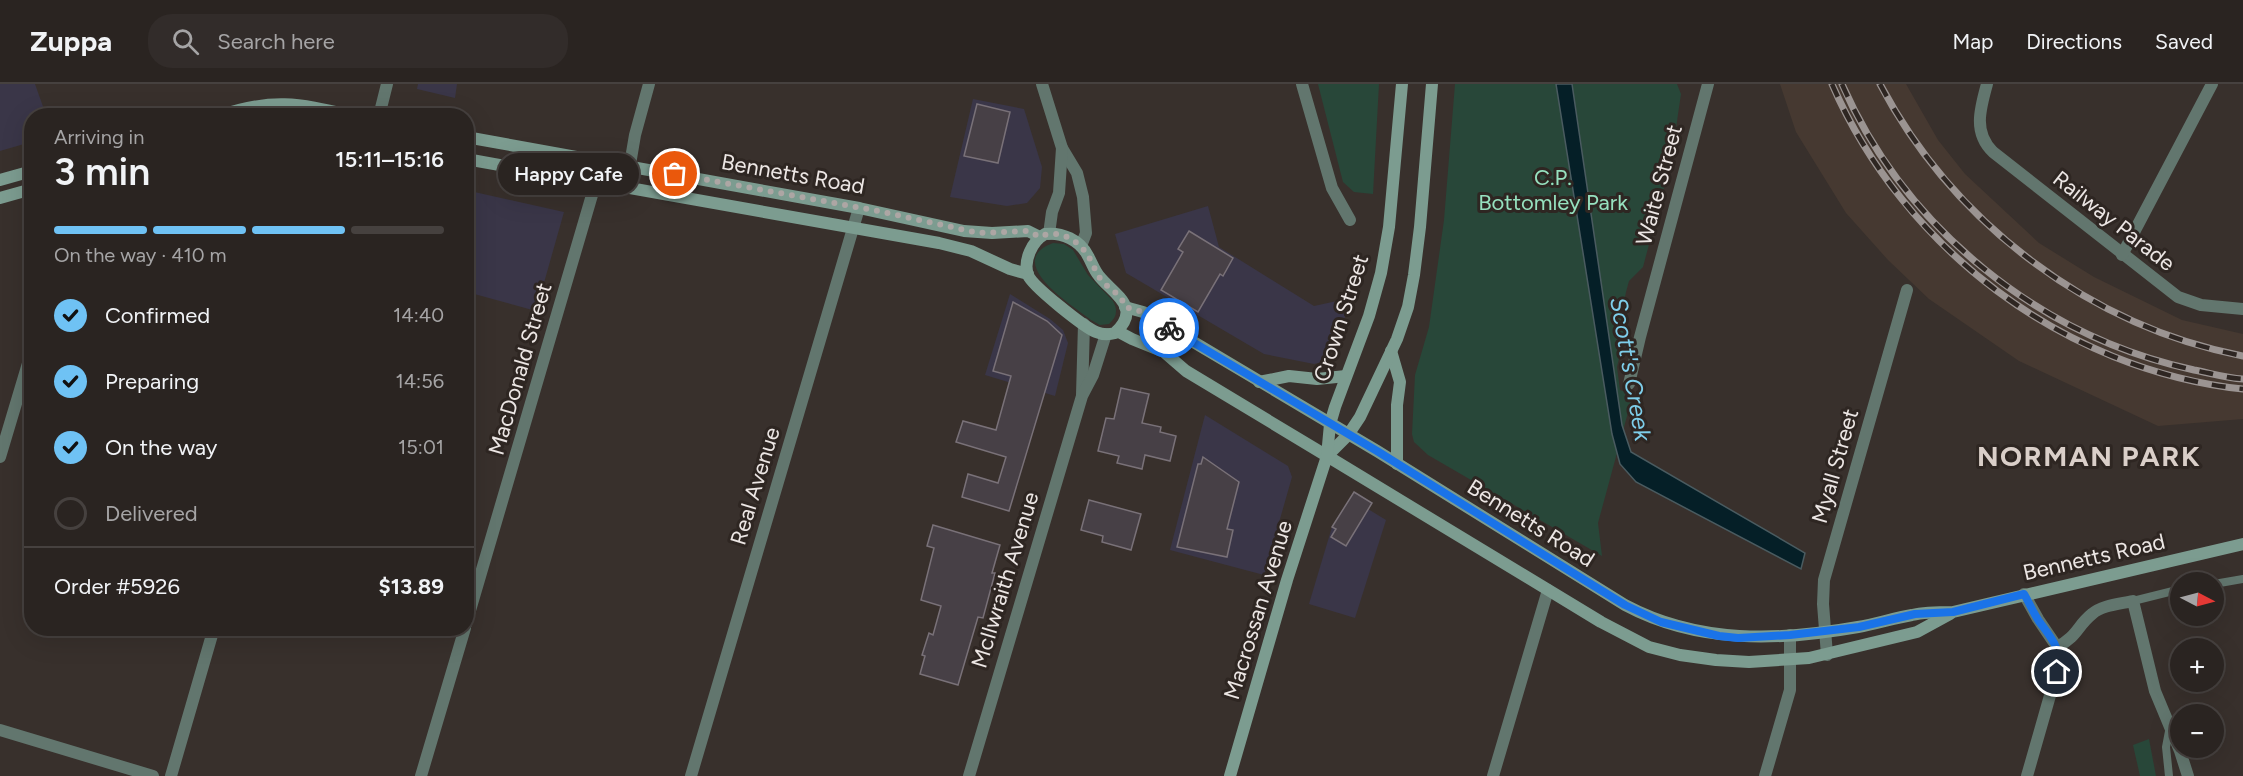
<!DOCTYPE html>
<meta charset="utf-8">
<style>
:root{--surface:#2a2421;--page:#322c2a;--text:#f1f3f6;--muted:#a5a4a5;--line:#46413f;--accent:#6fc2f4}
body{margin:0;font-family:Figtree,sans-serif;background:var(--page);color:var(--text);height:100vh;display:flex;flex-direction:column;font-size:22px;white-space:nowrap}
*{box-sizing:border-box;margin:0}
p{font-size:20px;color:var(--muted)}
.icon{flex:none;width:33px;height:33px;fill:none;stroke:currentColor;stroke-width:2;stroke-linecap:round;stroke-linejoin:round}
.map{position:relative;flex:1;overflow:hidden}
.drawer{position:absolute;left:24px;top:24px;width:450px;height:528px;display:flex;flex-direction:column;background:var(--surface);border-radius:24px;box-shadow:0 6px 24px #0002,0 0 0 2px var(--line)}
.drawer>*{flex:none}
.needle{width:39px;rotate:96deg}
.controls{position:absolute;left:2170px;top:488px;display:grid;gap:12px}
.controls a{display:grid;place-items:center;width:54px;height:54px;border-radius:50%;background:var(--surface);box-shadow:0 6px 24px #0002,0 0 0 2px var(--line);font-size:30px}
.pin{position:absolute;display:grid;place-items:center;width:51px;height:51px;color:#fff;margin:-26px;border:3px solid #fff;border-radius:50%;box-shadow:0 2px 6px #0007}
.courier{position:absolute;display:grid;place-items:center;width:60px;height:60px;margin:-30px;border:4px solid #1a73e8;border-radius:50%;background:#fff;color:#222;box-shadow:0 2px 8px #0007}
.bubble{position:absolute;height:42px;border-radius:21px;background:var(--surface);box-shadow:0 6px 24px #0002,0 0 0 2px var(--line);font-size:20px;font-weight:600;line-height:42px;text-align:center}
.headline em{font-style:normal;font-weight:600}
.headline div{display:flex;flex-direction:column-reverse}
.headline{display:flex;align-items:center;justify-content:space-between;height:102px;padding:0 30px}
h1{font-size:39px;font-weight:600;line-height:45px}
.bar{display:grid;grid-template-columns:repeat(4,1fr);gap:9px 6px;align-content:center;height:72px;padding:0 30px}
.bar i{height:8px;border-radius:4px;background:var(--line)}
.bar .selected{background:var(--accent)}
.bar p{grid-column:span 4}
.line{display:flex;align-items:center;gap:15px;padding:0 30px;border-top:2px solid var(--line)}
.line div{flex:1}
ol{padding:0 30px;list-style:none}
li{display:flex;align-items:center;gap:18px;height:66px}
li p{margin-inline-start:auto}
li .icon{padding:6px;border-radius:50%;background:var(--accent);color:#111;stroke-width:4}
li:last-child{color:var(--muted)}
li i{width:33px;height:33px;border:3px solid var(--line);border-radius:50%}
header{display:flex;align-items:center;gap:36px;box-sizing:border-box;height:84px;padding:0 30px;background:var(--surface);border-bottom:2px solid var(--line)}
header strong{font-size:28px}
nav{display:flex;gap:33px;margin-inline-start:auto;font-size:21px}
.search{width:420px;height:54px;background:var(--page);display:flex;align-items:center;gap:15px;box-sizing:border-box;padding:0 21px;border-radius:24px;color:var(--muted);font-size:22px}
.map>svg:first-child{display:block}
.commercial{fill:#3a3648}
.built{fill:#463931}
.green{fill:#284739}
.water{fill:#051f27;stroke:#4a5b60;stroke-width:1.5}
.building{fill:#474046;stroke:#797178;stroke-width:1.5}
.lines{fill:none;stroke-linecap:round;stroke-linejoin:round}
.service{stroke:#62766e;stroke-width:8}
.minor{stroke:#62766e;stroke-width:12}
.secondary{stroke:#7c9c90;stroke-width:12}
.rail-casing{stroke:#9b9492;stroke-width:7}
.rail{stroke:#2e2622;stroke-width:4.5;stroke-dasharray:14;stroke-linecap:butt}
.done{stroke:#ada6a4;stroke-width:6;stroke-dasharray:0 10.8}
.route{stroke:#1a73e8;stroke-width:8}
.labels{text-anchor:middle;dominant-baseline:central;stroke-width:6;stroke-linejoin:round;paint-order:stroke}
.street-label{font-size:22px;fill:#ece6e4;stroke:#2e2622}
.park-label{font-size:22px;fill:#96e1bf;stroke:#2e2622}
.water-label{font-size:24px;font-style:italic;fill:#7eceea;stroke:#2e2622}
.district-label{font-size:28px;font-weight:bold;letter-spacing:1.5px;fill:#dacfc9;stroke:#2e2622}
</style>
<header>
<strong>Zuppa</strong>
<div class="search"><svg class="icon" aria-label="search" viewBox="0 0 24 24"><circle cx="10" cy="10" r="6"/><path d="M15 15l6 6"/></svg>Search here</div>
<nav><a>Map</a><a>Directions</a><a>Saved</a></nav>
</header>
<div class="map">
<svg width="2243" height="692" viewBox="0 0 2243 692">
<rect width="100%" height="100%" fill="#38302c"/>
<!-- commercial -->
<g class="commercial">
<path d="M0,0H35L46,31L32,32L31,58L0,67Z"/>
<path d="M418,0H457L455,14L417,5Z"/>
<path d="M973,15L1024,25L1042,83L1040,104L1027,119L1007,122L950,113Z"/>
<path d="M470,107L564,128L536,227L467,208L466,120Z"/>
<path d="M1208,122L1219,163L1314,222L1346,215L1345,233L1333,266L1322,278L1314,280L1264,270L1126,189L1115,150Z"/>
<path d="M1010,210L1050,235L1063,246L1068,259L1055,312L985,291Z"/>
<path d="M1205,331L1288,382L1292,393L1264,491L1170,466Z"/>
<path d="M1350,414L1386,436L1355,534L1309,520L1332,443Z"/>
</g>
<!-- built -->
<path class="built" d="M1780,0H1906L1938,56L1965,90L2039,159L2094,193L2182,236L2243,250V335L2158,342L2019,277L1929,215L1888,176L1846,129L1796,48Z"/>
<!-- green -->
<g class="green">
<path d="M1318,0H1379L1373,110L1354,108L1343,98Z"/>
<path d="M1455,0H1677L1681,10L1671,78L1643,183L1629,197L1626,208L1624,218L1628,238L1617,283L1620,306L1633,310L1598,439L1602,472L1428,371L1414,358L1412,350L1415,291L1429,243L1444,136Z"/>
<path d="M1053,159L1064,160L1073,166L1088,191L1113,217C1118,226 1117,233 1109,240L1100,241L1091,236C1073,222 1002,178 1053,159Z"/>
<path d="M2149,655L2156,692H2140L2133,661Z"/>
</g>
<!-- water -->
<path class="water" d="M1556,0H1572L1622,341L1631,368L1805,469L1801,485L1636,398L1620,380L1612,350Z"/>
<!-- building -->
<g class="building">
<path d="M977,20L1010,28L998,79L964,72Z"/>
<path d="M1189,147L1233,174L1223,192L1220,190L1198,228L1161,206L1183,168L1178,165Z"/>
<path d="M1013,218L1047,237L1062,251L1009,427L962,413L968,390L998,399L1006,373L956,358L963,337L996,346L1011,292L993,287Z"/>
<path d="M1121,304L1149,310L1142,339L1161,343L1160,348L1176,352L1170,377L1145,371L1142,385L1117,379L1119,372L1098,367L1106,334L1114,335Z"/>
<path d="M1203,373L1239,398L1227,445L1233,446L1227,473L1177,463L1198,380H1201Z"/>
<path d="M1354,408L1372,419L1346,462L1331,453L1336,445L1332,443Z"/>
<path d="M1089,416L1141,430L1131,466L1102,458L1103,452L1081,446Z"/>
<path d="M933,441L1000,461L992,489H995L983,534L978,533L958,601L920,590L925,572L922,571L929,549L933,551L941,522L921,516L934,464L927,462Z"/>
</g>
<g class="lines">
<!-- service -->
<g class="service">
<path d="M2214,500L2243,495"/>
<path d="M2133,517L2181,505"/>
<path d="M2169,692L2166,663L2170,642"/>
</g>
<!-- minor -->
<g class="minor">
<path d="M1042,0L1062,64L1077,89L1083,113L1086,149L1081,162"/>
<path d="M1302,0L1332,104L1350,136"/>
<path d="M1987,0C1980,25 1973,49 1993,68L2178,213L2201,221L2243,225"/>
<path d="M379,32L387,0"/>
<path d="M626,104L635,51L649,0"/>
<path d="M1049,150L1052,128L1059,109L1062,64"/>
<path d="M2122,171L2212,0"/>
<path d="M1629,300L1640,253L1708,0"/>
<path d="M1082,311L1084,240"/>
<path d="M0,373L32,266"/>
<path d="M2024,510L2038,535L2057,563L2059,580L2027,692"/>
<path d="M466,540L602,77"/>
<path d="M2057,563C2078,552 2077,542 2092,530C2102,521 2120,520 2133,517L2155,607L2180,667L2188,692"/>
<path d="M1827,571L1823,520L1824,496L1907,206"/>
<path d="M0,646L153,692"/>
<path d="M171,692L214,544"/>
<path d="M421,692L465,544"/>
<path d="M691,692L859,124"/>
<path d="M969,692L1082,312L1093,291L1106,250"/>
<path d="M1493,692L1548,506"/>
<path d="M1765,692L1790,606V551"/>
</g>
<!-- secondary -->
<g class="secondary">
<path d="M219,32C274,13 300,20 354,32"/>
<path d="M466,53L859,124L964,147L992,149L1028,147L1040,153"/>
<path d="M466,75L939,159L971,167L1010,185L1028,190"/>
<path d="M0,96L32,87"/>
<path d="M0,114L32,105"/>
<path d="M1045,150C1062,148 1080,156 1088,172C1092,179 1094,186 1099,192C1113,210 1143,223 1115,249C1108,251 1103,251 1096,248C1084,243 1032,202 1028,191C1023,177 1032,157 1045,150Z"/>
<path d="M1125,223L1143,228L1377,367L1625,521C1698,560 1779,557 1858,543C1876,540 1894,534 1912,531C1925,528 1940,528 1953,528L2243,460"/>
<path d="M1117,247L1132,255L1164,268L1186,287L1327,372L1601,538L1649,563L1680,571L1716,576L1749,578L1809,574L1917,548L1950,530"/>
<path d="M1391,267L1400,298L1397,321V380"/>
<path d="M1259,298L1289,292L1317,295L1346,292"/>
<path d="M1327,372L1348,351L1360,333L1397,255L1408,223L1414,191L1420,143L1432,0"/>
<path d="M1230,692L1287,496L1327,372L1330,340L1335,323L1369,232L1381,189L1389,143L1402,0"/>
</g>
<defs>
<g id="rail">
<path d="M1832,0C1903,164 2064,286 2243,305"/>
<path d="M1842,0C1905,144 2040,253 2194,286C2210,289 2226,294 2243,295"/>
<path d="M1880,0C1953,138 2089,242 2243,272"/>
</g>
</defs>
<!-- rail casing -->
<use href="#rail" class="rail-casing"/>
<!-- rail -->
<use href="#rail" class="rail"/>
</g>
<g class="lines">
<!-- done -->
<path class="done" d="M675,90L878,127L979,149L1028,147L1040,153C1056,144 1077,155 1086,169C1093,178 1095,189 1103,198C1111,206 1122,211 1125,223L1143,228L1169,244"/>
<!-- route -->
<path class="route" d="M1169,244L1377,367L1586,497L1625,521L1661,538L1719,552L1738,554L1790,551L1859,543L1915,530L1953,528L2024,510C2030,520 2034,531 2041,540C2053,556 2062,566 2057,588"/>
</g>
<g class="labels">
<!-- street labels -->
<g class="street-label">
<text transform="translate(793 90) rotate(10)">Bennetts Road</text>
<text transform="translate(1659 101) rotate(-75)">Waite Street</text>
<text transform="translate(2114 137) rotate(38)">Railway Parade</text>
<text transform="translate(1341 234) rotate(-72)">Crown Street</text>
<text transform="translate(520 285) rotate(-74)">MacDonald Street</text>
<text transform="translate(1835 382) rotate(-74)">Myall Street</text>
<text transform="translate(755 402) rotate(-73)">Real Avenue</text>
<text transform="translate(1531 439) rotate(32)">Bennetts Road</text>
<text transform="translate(2094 473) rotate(-13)">Bennetts Road</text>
<text transform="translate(1005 496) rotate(-73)">McIlwraith Avenue</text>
<text transform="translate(1258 526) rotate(-73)">Macrossan Avenue</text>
</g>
<!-- park labels -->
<g class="park-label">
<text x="1553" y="93">C.P.<tspan x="1553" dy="25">Bottomley Park</tspan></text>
</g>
<!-- water labels -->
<g class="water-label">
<text transform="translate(1631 285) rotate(80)">Scott's Creek</text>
</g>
<!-- district labels -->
<g class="district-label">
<text x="2089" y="372">NORMAN PARK</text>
</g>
</g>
</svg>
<div class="controls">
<a><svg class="needle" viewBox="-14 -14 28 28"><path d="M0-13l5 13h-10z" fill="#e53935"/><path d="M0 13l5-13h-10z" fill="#a5a4a5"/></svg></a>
<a>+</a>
<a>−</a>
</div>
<div class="pin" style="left:675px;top:90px;background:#ea580c"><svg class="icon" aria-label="bag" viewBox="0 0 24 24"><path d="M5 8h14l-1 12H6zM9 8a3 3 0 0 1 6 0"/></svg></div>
<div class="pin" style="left:2057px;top:588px;background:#1f2937"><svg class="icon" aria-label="home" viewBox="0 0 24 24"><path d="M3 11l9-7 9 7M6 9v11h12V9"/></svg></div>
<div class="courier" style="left:1169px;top:244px"><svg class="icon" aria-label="bike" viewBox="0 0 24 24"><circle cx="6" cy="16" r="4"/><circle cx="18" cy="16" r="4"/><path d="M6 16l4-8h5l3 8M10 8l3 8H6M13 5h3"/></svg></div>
<div class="bubble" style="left:498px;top:69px;width:141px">Happy Cafe</div>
<section class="drawer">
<div class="headline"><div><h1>3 min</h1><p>Arriving in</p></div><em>15:11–15:16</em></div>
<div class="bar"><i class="selected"></i><i class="selected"></i><i class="selected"></i><i></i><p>On the way · 410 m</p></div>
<ol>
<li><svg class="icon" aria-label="check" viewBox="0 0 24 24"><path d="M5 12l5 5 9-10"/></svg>Confirmed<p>14:40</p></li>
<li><svg class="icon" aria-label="check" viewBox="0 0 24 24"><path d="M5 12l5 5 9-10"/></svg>Preparing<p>14:56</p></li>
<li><svg class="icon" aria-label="check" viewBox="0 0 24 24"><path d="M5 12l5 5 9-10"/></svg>On the way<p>15:01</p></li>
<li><i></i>Delivered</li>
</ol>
<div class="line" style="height:78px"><div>Order #5926</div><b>$13.89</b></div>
</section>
</div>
